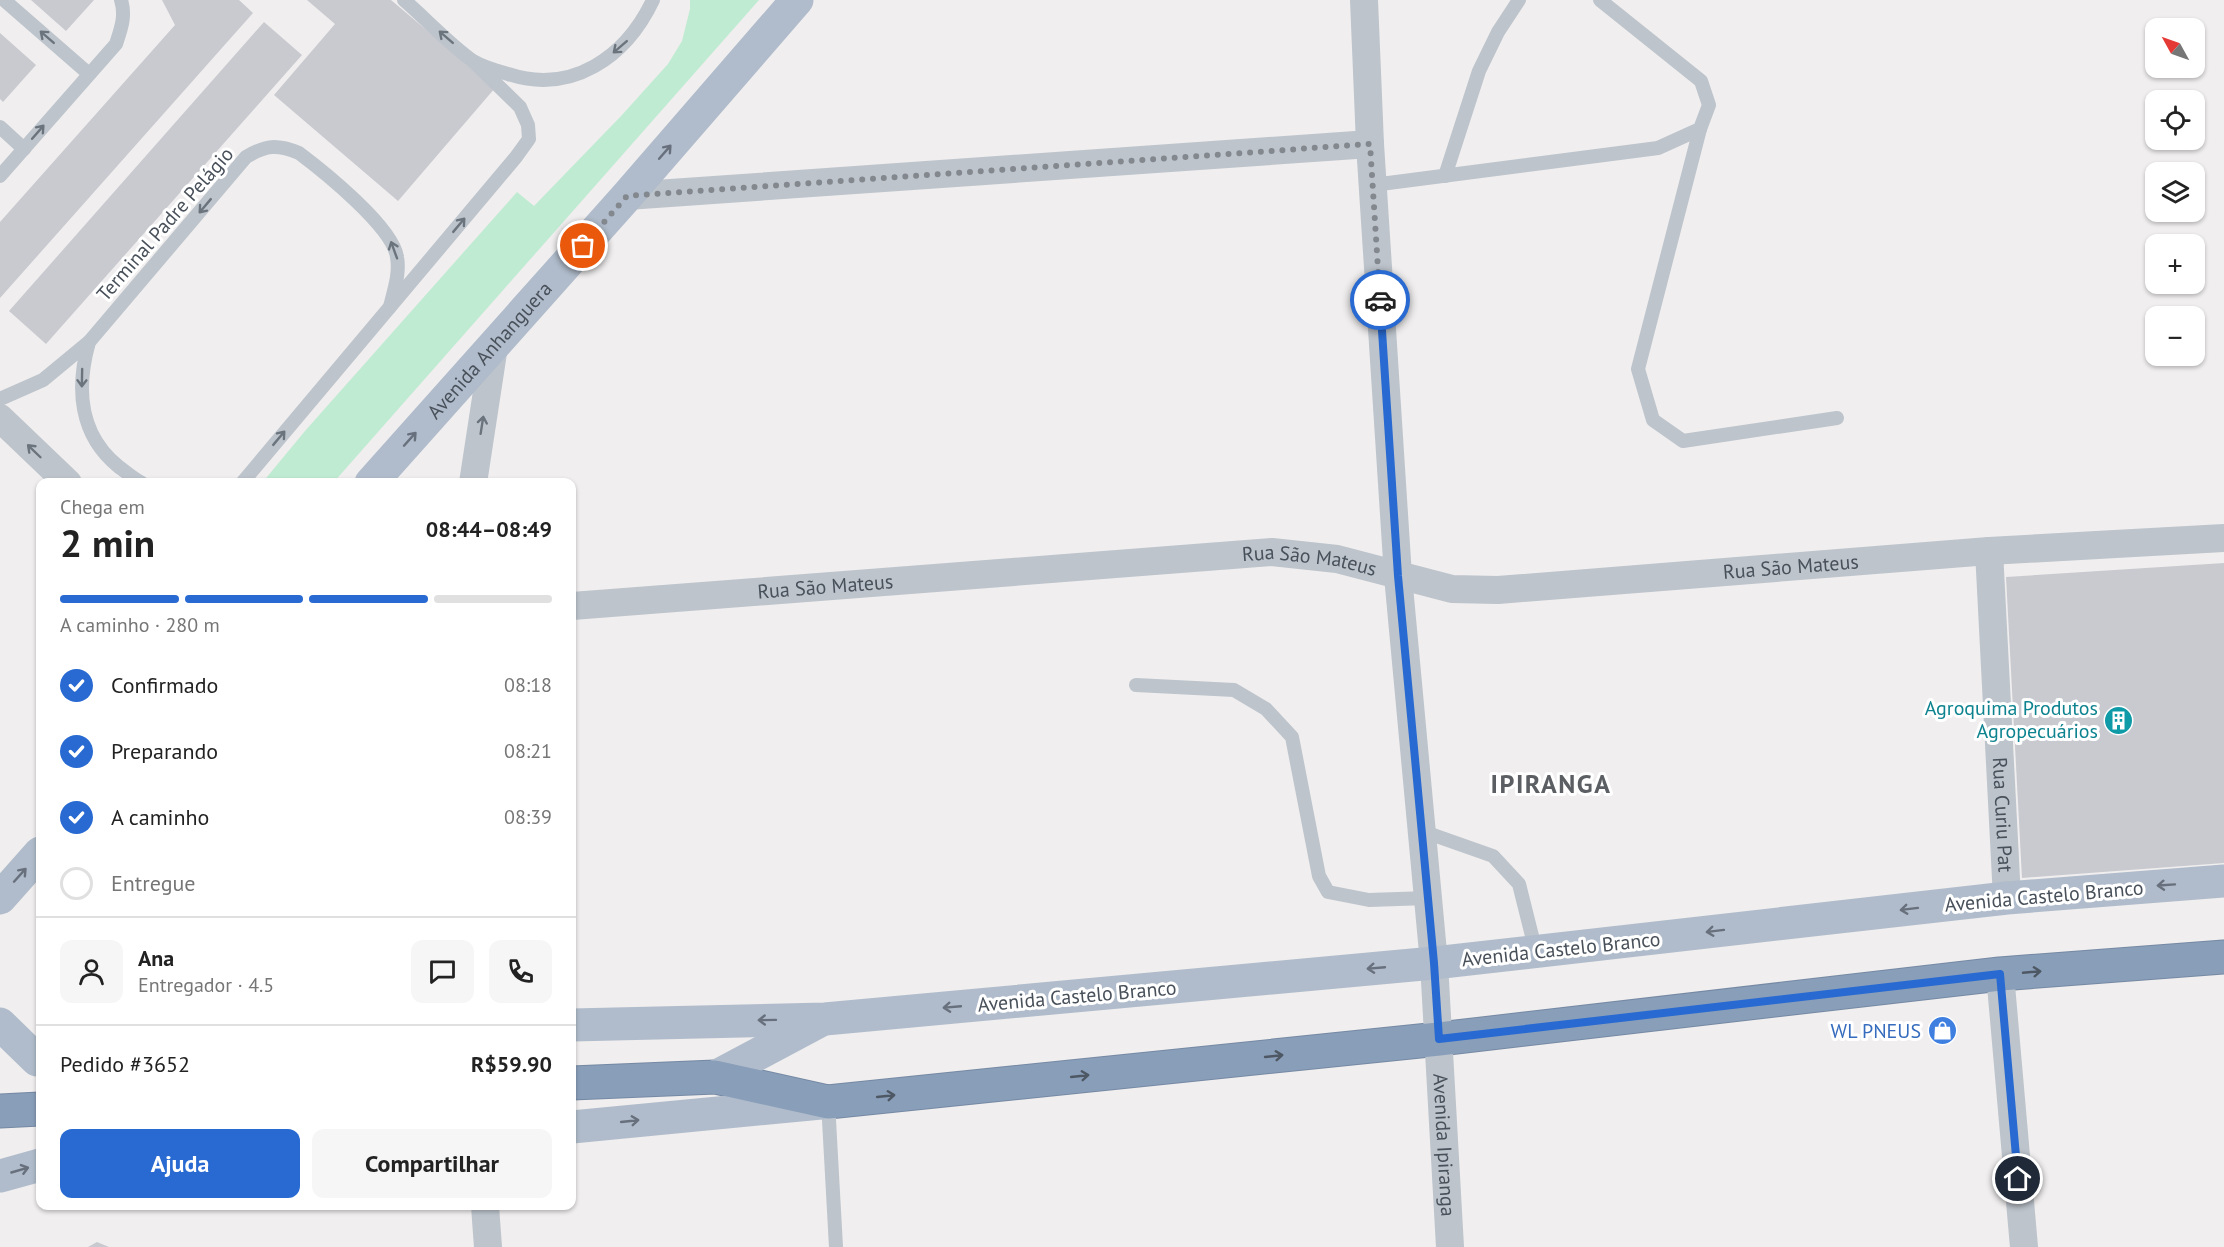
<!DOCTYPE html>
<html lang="pt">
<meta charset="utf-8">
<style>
:root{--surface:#fff;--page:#f6f6f6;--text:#222;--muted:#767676;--line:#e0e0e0;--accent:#286ad1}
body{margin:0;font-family:"PT Sans",sans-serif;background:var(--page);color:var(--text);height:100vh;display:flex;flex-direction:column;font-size:22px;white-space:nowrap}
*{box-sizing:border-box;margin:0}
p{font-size:20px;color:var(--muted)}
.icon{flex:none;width:33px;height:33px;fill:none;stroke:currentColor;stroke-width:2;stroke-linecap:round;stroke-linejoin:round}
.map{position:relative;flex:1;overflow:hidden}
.side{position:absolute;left:36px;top:478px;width:540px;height:732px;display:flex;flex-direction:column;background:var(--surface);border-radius:12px;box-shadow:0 2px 4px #0004}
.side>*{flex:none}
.needle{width:39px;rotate:310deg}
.tools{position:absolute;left:2145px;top:18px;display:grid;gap:12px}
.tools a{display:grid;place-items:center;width:60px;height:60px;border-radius:12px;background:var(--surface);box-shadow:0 2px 4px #0004;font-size:30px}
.pin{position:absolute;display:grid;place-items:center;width:51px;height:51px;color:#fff;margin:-26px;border:3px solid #fff;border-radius:50%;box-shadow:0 2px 6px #0007}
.courier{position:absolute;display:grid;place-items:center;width:60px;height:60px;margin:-30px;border:4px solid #286ad1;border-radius:50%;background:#fff;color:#222;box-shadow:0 2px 8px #0007}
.head em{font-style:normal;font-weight:600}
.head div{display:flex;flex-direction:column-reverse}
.head{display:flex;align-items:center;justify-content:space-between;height:102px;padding:0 24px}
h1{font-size:39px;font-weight:600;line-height:45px}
.bar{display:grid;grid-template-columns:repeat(4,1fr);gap:9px 6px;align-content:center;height:72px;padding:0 24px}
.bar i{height:8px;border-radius:4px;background:var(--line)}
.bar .on{background:var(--accent)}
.bar p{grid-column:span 4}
.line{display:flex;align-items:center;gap:15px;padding:0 24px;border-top:2px solid var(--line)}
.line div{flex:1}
.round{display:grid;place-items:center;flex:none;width:63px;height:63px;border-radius:12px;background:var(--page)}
ol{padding:0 24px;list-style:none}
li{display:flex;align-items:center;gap:18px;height:66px}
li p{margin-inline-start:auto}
li .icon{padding:6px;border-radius:50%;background:var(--accent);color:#fff;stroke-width:4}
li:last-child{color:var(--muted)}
li i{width:33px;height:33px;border:3px solid var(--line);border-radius:50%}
.action{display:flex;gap:12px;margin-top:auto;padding:12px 24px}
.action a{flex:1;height:69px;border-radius:12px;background:var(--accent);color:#fff;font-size:24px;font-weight:600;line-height:69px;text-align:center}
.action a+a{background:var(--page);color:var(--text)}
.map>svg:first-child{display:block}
.green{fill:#bfebd2}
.building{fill:#c9cad0}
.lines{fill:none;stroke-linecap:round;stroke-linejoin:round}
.highway-casing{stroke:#7589a4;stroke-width:35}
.lane{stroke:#bdc4cc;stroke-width:14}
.street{stroke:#bdc4cc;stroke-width:28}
.primary{stroke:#b0bccb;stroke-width:33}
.highway{stroke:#899eb9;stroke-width:33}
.oneway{stroke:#6b737c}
.oneway2{stroke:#67707c}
.oneway3{stroke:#4e5864}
.done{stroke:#83878e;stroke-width:6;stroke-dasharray:0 10.8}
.route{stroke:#286ad1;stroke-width:8}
.labels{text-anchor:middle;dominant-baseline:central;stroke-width:6;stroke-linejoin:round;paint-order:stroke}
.street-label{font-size:20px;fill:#48505a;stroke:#fff}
.culture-label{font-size:20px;fill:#0d838f;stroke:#fff;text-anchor:end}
.shop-label{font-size:20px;fill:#366cbe;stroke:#fff;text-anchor:end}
.district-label{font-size:26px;font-weight:bold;letter-spacing:1.5px;fill:#5b5e62;stroke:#fff}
</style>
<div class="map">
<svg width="2224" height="1247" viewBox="0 0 2224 1247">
<rect width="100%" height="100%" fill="#f0eeee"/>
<!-- green -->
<path class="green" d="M690,0H759L333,483H262L305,431L517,192L534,206L622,115L668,64L682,41L690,9Z"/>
<!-- building -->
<g class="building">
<path d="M31,0H94L66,31Z"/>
<path d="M162,0H239L253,13L0,298V222L175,25Z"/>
<path d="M307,0H391L495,88L398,201L274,95L335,24Z"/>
<path d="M264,22L302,55L46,344L9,311Z"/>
<path d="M0,33L36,65L3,102L0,99Z"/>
<path d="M2224,563V863L2022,878L2006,577Z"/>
<path d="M97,1242L109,1247H88Z"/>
</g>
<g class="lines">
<defs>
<g id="highway">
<path d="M572,1083L715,1077L828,1102L1439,1039L2000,974L2224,957"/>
<path d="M0,1111L40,1109"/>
</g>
</defs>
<!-- highway casing -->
<use href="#highway" class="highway-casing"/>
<!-- lane -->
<g class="lane">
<path d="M4,0L89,74"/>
<path d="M404,0C426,19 450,45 473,61C483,67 497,71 508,74C572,95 626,57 653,0"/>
<path d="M0,127L24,149"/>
<path d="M1700,129L1638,369L1653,420L1683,441L1837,418"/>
<path d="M0,176L116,44C121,29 126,16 121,0"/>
<path d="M1445,176L1479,71L1498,32L1519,0"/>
<path d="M1373,185L1658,148L1700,129L1709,105L1701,81L1600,0"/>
<path d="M0,399L43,380L89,342"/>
<path d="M142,483C134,479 126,472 119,467C79,435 76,388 89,342L246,157C266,145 277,144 299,153C323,171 393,227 397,257C400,274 394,290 390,307"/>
<path d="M242,483L516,157L529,139L528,125L520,107L474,62"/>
<path d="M1136,685L1234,690L1266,709L1292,737L1319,876L1328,892L1369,900L1428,898"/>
<path d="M1422,831L1493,856L1519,884L1536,952"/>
<path d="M828,1102L836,1247"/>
</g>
<!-- street -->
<g class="street">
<path id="s1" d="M1364,0L1370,144L1398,576L1434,963L1450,1247"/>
<path d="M627,196L1370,144"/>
<path d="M0,418L68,483"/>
<path d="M473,483L494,346"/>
<path id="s2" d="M1989,551L2007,898"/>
<path id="s3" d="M572,606L1272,552L1337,559L1452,589L1498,590L1989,551L2224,538"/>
<path d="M2000,974L2024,1247"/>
<path d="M485,1206L488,1247"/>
</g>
<!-- primary -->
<g class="primary">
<path id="s4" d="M371,483L627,196L797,0"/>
<path d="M0,898L40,853"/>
<path d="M0,1024L37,1060"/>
<path d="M572,1025L825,1019L1434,963L2007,898L2224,881"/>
<path d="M715,1077L818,1022"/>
<path d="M572,1127L821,1103"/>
<path d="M0,1176L40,1165"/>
</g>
<!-- highway -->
<use href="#highway" class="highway"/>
</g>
<!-- one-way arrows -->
<defs><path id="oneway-shaft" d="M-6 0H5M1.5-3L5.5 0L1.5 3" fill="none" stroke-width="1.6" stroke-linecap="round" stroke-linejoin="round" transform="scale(1.5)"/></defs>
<g class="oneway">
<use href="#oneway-shaft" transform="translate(47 37) rotate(-139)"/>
<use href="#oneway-shaft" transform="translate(446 37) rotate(-139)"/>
<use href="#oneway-shaft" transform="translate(620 47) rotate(139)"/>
<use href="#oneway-shaft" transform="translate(38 132) rotate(-49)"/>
<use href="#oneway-shaft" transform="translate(205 206) rotate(130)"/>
<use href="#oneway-shaft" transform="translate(459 225) rotate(-50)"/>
<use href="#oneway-shaft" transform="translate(394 250) rotate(-110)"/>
<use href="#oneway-shaft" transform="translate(82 378) rotate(91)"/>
<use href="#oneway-shaft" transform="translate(482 425) rotate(-81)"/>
<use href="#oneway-shaft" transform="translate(279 438) rotate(-50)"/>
<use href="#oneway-shaft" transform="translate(34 451) rotate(-136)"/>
</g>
<g class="oneway2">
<use href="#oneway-shaft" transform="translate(665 152) rotate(-49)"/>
<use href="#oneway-shaft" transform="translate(410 439) rotate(-48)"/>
<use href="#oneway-shaft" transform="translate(20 875) rotate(-48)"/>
<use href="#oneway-shaft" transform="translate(2166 885) rotate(176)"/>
<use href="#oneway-shaft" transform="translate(1909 909) rotate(173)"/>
<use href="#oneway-shaft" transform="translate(1715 931) rotate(173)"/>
<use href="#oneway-shaft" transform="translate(1376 968) rotate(175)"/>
<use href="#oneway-shaft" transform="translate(952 1007) rotate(175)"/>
<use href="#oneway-shaft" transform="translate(767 1020) rotate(179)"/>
<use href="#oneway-shaft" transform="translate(630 1121) rotate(-6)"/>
<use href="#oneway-shaft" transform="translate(20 1170) rotate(-16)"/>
</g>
<g class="oneway3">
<use href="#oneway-shaft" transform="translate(2032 972) rotate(-5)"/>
<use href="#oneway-shaft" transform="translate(1274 1056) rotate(-6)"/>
<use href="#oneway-shaft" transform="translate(1080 1076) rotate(-6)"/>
<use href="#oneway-shaft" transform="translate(886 1096) rotate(-6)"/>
</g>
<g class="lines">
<!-- done -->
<path class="done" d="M583,246L627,196L1370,144L1380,300"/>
<!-- route -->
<path class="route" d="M1380,300L1398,576L1434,963L1439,1039L2000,974L2018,1179"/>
</g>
<!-- icons -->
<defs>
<symbol id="building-disc" viewBox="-11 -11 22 22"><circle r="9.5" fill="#0f9aa8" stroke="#fff"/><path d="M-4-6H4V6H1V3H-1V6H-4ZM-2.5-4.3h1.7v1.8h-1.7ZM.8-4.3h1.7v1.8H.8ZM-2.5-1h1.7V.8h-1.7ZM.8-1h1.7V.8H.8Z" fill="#fff"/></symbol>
<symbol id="shop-disc" viewBox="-11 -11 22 22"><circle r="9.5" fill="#3f7fe0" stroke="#fff"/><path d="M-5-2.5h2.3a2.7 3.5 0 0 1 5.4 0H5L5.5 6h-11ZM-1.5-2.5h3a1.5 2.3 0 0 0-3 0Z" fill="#fff"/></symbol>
</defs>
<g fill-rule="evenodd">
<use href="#building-disc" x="2102" y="704" width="33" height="33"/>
<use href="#shop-disc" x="1926" y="1014" width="33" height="33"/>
</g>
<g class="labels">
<!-- street labels -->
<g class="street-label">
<text transform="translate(165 224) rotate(-49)">Terminal Padre Pelágio</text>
<text stroke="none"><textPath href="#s4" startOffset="178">Avenida Anhanguera</textPath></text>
<text stroke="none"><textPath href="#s3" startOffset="740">Rua São Mateus</textPath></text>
<text stroke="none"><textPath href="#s3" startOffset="1226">Rua São Mateus</textPath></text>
<text stroke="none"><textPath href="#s3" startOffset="254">Rua São Mateus</textPath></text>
<text stroke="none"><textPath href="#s2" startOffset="264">Rua Curiu Pat</textPath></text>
<text transform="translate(2044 896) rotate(-5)">Avenida Castelo Branco</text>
<text transform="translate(1561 949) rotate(-6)">Avenida Castelo Branco</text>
<text transform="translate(1077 996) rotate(-5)">Avenida Castelo Branco</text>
<text stroke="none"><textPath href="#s1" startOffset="1148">Avenida Ipiranga</textPath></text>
</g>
<!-- culture labels -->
<g class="culture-label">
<text x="2098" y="708">Agroquima Produtos<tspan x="2098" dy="23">Agropecuários</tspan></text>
</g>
<!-- shop labels -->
<g class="shop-label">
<text x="1921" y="1031">WL PNEUS</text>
</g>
<!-- district labels -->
<g class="district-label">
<text x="1551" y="783">IPIRANGA</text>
</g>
</g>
</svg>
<div class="tools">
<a><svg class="needle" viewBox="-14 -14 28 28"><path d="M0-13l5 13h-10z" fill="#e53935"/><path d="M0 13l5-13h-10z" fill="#767676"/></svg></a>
<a><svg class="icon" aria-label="locate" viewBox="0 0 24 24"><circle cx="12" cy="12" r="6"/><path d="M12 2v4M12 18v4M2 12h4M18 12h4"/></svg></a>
<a><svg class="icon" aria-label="layers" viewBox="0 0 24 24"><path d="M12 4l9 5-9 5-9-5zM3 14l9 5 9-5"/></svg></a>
<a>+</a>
<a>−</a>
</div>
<div class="pin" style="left:583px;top:246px;background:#ea580c"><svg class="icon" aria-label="bag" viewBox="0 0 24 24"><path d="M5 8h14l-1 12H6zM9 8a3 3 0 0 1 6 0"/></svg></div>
<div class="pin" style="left:2018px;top:1179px;background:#1f2937"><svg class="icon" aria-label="home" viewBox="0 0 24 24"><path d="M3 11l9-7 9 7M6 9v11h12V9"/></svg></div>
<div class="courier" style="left:1380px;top:300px"><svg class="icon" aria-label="car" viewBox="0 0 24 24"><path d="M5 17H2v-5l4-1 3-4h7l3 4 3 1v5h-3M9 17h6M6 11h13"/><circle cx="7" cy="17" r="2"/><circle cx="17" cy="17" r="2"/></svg></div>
<section class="side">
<div class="head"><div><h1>2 min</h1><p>Chega em</p></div><em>08:44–08:49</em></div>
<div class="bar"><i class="on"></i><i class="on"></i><i class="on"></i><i></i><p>A caminho · 280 m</p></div>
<ol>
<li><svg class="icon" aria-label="check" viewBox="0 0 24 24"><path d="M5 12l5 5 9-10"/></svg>Confirmado<p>08:18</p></li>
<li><svg class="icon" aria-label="check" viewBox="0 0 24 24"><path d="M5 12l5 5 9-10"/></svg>Preparando<p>08:21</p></li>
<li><svg class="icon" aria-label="check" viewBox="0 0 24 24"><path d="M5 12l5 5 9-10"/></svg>A caminho<p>08:39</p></li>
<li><i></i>Entregue</li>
</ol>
<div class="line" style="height:108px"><a class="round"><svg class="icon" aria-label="person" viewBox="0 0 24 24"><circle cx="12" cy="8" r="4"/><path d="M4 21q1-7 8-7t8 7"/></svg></a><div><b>Ana</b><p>Entregador · 4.5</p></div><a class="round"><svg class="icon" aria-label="chat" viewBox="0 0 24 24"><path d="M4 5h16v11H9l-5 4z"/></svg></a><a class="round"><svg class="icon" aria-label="phone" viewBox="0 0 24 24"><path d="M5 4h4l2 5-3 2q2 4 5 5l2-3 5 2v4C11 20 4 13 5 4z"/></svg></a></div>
<div class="line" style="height:78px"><div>Pedido #3652</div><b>R$59.90</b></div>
<div class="action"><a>Ajuda</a><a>Compartilhar</a></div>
</section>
</div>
